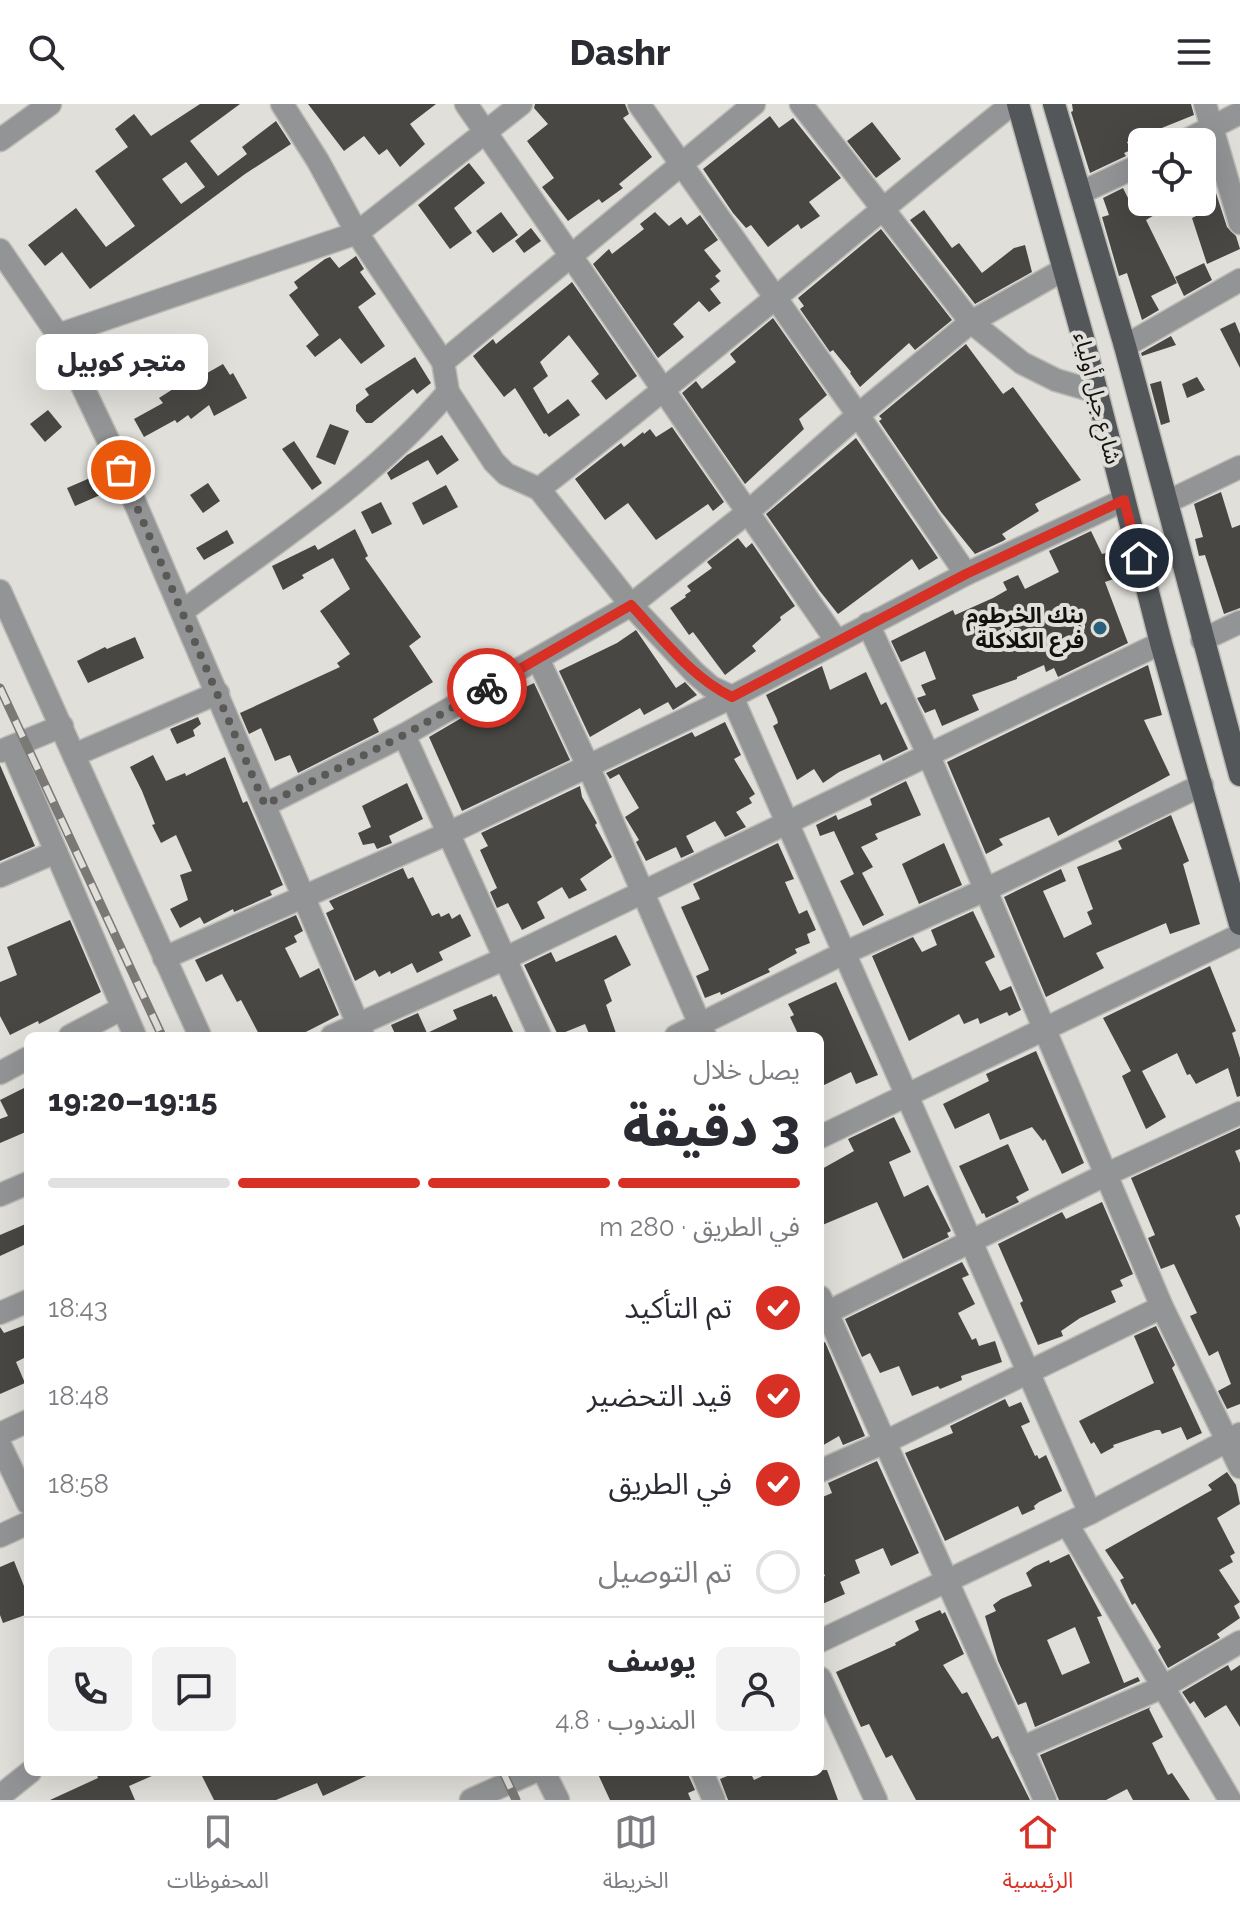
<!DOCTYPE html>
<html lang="ar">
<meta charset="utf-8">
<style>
:root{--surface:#fff;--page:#f2f2f3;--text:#2b2b33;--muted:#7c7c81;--line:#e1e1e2;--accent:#d93025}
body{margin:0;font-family:Raleway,"Noto Sans Arabic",sans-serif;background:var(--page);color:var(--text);direction:rtl;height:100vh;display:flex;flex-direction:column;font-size:30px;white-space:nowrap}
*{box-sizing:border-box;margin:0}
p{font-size:26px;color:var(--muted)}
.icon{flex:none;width:44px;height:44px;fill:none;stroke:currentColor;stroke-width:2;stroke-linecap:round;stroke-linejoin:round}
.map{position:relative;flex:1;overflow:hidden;direction:ltr}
.sheet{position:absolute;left:24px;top:928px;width:800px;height:744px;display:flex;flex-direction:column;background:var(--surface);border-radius:12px;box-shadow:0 8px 32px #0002;direction:rtl}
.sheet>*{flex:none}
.tools{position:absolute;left:1128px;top:24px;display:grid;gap:16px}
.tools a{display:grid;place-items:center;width:88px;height:88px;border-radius:12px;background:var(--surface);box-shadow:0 8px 32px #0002;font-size:40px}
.pin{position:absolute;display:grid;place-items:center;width:68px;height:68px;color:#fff;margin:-34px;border:4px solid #fff;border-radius:50%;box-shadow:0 2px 8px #0007}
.courier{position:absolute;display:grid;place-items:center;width:80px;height:80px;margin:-40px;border:6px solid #d93025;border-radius:50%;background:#fff;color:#222;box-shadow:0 2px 10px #0007}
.bubble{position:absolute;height:56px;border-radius:12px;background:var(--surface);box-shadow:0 8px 32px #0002;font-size:26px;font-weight:800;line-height:56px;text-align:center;direction:rtl}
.head em{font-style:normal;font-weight:800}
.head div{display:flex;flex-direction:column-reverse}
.head{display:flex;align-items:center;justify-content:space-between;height:136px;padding:0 24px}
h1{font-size:52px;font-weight:800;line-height:60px}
.bar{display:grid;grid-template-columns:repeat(4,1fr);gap:12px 8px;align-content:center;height:96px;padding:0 24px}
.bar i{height:10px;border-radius:6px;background:var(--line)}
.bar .active{background:var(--accent)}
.bar p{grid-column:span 4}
.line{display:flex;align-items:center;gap:20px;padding:0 24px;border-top:2px solid var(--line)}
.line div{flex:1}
.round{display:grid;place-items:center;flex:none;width:84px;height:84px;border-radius:12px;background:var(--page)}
ol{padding:0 24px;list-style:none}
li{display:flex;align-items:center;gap:24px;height:88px}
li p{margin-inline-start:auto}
li .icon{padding:8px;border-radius:50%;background:var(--accent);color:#fff;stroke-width:4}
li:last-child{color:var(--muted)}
li i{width:44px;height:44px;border:4px solid var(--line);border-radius:50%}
header{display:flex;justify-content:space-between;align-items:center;height:104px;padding:0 24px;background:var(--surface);font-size:36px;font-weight:800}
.dock{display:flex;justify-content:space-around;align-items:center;height:112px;border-top:2px solid var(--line);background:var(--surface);font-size:22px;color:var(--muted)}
.dock a{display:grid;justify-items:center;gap:4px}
.dock .active{color:var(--accent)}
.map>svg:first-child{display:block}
.building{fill:#494743;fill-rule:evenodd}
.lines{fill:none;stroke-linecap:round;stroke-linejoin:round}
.minor-casing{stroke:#bbbab5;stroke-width:25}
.tertiary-casing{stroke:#bbbab5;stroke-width:25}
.primary-casing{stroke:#bbbab5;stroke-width:25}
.minor{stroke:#929495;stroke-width:22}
.tertiary{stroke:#929495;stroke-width:22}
.primary{stroke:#535759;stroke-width:22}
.rail-casing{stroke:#7a7975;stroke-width:9}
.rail{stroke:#e0dfda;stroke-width:6;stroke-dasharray:18;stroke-linecap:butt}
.done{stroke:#5a5956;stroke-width:8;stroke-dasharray:0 14.4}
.route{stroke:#d93025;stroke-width:10}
.poi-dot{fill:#2a5f7b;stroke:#e0dfda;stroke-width:3}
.labels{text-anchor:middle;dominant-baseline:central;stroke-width:8;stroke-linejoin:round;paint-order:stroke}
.street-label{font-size:22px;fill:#12110f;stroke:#e0dfda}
.poi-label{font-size:22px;font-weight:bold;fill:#12110f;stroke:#e0dfda;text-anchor:end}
</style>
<header><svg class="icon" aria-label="menu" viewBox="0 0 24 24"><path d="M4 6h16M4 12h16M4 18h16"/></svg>Dashr<svg class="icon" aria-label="search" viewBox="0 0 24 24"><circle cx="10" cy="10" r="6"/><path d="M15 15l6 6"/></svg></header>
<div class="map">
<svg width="1240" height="1696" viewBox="0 0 1240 1696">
<rect width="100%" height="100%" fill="#e0dfda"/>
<!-- building -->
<g class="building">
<path d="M200,0H240L190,37L218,72L247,50L242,43L276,17L291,40L245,70L90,185L62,148L45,162L28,141L76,104L106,143L135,122L95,67L128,43L115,25L134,10L151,32ZM186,58L205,83L181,100L162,75Z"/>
<path d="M308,0H436L410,20L425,40L400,63L387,45L379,51L364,32L344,47Z"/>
<path d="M535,0H625L629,10L623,14L652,53L619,80L623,84L602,99L599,95L568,117L542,83L554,74L527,37L548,20L534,4Z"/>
<path d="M1072,0H1191L1194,11L1127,38L1131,46L1124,49L1126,52L1090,69L1071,8L1073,7Z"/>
<path d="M770,12L779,24L793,14L841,74L809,98L820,112L801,125L798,120L768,143L751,121L746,124L733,109L703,65Z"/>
<path d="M872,18L901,55L876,74L847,37Z"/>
<path d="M1202,46L1227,123L1236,132L1240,145L1207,160L1192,114L1202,109Z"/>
<path d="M469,59L485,79L454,104L472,129L450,145L418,101Z"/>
<path d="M1123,84L1131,100L1176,98L1146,116L1177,179L1151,192L1159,206L1142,216L1127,169L1119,172L1102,113L1109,111L1103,94Z"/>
<path d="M924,106L952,144L959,139L982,169L1014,144L1025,141L1032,168L975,200L910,116Z"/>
<path d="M501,108L518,131L493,149L476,127Z"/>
<path d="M655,108L669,122L681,113L687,121L700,111L718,136L704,146L721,167L715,172L720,177L710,185L721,199L709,208L699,197L673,220L684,233L658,254L593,160L609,145L612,150L644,125L640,120Z"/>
<path d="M531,124L541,137L524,149L515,137Z"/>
<path d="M881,125L952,216L915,246L909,239L860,283L850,269L851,268L833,246L830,248L800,205L804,202L798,194Z"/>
<path d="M356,152L364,165L360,168L376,190L358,203L385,242L361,260L340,234L315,253L306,242L319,231L289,191L298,184L294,178L325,155L330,153L339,164Z"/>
<path d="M1204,159L1212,176L1184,192L1175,173Z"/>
<path d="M572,178L637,272L606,296L591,277L599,270L569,231L540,258L548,272L533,284L548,310L568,295L580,311L549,333L546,329L544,330L515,284L504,293L473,252L493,235L496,240Z"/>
<path d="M773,214L827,291L799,315L804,325L745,380L682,289L696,277L702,285L736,258L730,250Z"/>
<path d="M1235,218L1240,230V264L1220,225Z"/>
<path d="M1171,232L1176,241L1142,252L1141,249Z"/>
<path d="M966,240L1003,290L1013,283L1081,376L1035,400L1039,407L1002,430L1006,435L1003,437L975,450L941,408L879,317L882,315L879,312Z"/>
<path d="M415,253L431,279L417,290L413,285L372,319H366L356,307V301L369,291L365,285Z"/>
<path d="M223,260L230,271L233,269L247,294L214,312L209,301L191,315L188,311L177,319L175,316L144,333L134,315L163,299L159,294L184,278L186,281Z"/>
<path d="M1197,273L1205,286L1187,294L1182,280Z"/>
<path d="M1161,277L1170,318L1161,321L1150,280Z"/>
<path d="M48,306L62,323L45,338L30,320Z"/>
<path d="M330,320L349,327L335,361L316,353Z"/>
<path d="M672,323L724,398L713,407L708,400L656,436L628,399L605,416L575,375L621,339L624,343L643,328L644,330L650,325L656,333Z"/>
<path d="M442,331L459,356L437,371L428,356L391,376L387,369L407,351Z"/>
<path d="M856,334L938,454L919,466L912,455L838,510L819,486L766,410Z"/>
<path d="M294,337L322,379L312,386L282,345Z"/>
<path d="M106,367L114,385L75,402L67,384Z"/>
<path d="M208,379L220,397L203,409L190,391Z"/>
<path d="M446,381L458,403L423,421L412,399Z"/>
<path d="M1221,388L1232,424L1240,421V504L1224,510L1205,451L1199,452L1195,435L1203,433L1194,400Z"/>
<path d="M381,398L392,420L372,430L361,408Z"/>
<path d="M355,425L368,452L365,454L421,533L409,542L433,578L373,615L379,628L298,669L290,651L275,657L261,624L249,630L240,609L340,563L337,559L350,550L320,507L350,485L333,454L302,471L304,474L283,486L272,462L315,441L318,446Z"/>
<path d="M227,426L234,439L204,456L196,444Z"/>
<path d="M1091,427L1102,450L1113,447L1122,472L1105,478L1128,539L1058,573L1054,564L1046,568L1044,561L1017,573V575L972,591L979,606L942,622L935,605L925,609L917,594L926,591L921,581L936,575L925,547L901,558L891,537L953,506L955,511L993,494L1007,486L1003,478L1018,471L1025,485L1059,468L1049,447Z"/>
<path d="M738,434L746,444L752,439L795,502L780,513L781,516L752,542L756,547L725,571L693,528L689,531L670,504L686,493L685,491L691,487L687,482L712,464L707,458Z"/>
<path d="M636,526L676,584L685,578L697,591L673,606L668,598L644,611L640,604L590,633L559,567L617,539Z"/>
<path d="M135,533L144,554L88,579L77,557L105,543L107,545Z"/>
<path d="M1148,561L1162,611L1144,616L1170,671L1058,732L1049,713L999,735L1003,741L986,750L947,658Z"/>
<path d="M822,562L830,586L866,568L881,601L886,598L908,645L883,657L880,650L839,668L823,679L814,665L797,676L773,622L778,619L777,615L766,591Z"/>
<path d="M534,579L570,656L462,707L429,633L470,609Z"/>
<path d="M198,613L201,620L193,626L195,632L177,640L170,625Z"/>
<path d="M725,618L741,651L734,655L755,690L749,694L752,699L736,708L746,723L725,733L715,717L686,732L694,748L681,754L676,743L646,757L636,738L639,736L625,713L639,704L619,670L610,675L606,669L692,628L695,633Z"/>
<path d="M153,651L166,677L185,669L186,672L225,653L243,699L247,697L283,781L270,787L272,791L234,808L233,805L204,820L200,813L180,824L170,805L188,796L180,771L192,767L176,731L161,739L152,721L155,720L142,687L130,663Z"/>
<path d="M0,661L35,742L0,757Z"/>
<path d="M906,677L921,711L875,730L878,735L861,743L873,763L862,769L884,811L863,822L840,777L854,770L834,727L820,732L816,721L836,711L838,716L872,701L870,695Z"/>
<path d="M407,679L423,715L389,732L392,739L377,745L374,739L363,741L358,729L371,723L362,702Z"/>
<path d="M580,682L582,693L597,719L595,721L612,753L580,775L587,786L569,795L562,783L537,798L545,814L522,826L508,799L497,804L490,788L497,784L480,746L488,742L481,729Z"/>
<path d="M1171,711L1189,757L1183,760L1200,820L1170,830L1166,819L1096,849L1104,864L1046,893L1004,793L1061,765L1066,777L1043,787L1064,834L1092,820L1087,808L1093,805L1077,763L1122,745L1118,737Z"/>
<path d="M778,739L794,775L785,778L799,810L807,806L816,826L807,830L810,839L795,845L797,849L768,865L770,868L721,891L720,888L705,894L696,872L709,866L708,863L681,803L700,795L693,780Z"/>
<path d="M944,739L962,781L919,800L902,760Z"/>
<path d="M403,764L408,775L413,773L432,812L439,809L441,813L449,809L452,815L460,810L471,832L439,848L443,856L417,869L412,859L391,870L390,867L379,873L375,866L355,877L326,809L334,805L329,797Z"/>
<path d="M973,807L995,853L985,858L1000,887L1011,882L1021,906L1009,912L1007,908L980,920L978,914L964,920L959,910L909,937L872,852L913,833L922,848L937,841L931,826Z"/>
<path d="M296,811L303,827L294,832L297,838L285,844L300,874L319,864L339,911L298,932H260L241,896L237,898L222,870L206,878L195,856Z"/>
<path d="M70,816L101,888L39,920L38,917L10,931L0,912V878L17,871L7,843Z"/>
<path d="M616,831L631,861L604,876L612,897L606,901L617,932H590L585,920L558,931L524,861L551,848L556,858Z"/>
<path d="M1210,862L1236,927L1232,929L1240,954V992L1237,993L1228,964L1196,980L1190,970L1187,971L1177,949L1142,967L1166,1013L1146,1025L1122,972L1131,967L1103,914Z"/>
<path d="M836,878L878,971L856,980L851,968L820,983V932H799L790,913L794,911L788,900Z"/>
<path d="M492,890L493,893L496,892L515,932H396L391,921L418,909L427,929L457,915L453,906Z"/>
<path d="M1036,947L1084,1059L1062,1070L1045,1035L1043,1037L1032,1023L1000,1036L989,1009L955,1025L943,1000L989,977L986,970Z"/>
<path d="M28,982V1027L0,1039V1015L8,1012L0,996Z"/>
<path d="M894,1013L911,1048L889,1058L904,1093L928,1081L951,1127L947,1129L949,1133L903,1155L877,1098L820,1122V1066L854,1047L848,1035Z"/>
<path d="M1240,1024V1045L1235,1047L1240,1059V1110L1235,1112L1240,1124V1300L1227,1305L1218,1287L1231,1280L1218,1247L1209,1252L1190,1212L1197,1209L1174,1160L1161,1165L1148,1134L1155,1131L1131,1074Z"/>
<path d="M1008,1040L1029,1086L1016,1093L1019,1098L986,1114L984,1109L982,1110L959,1062Z"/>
<path d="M1102,1098L1133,1170L1120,1176L1123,1182L1111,1187L1116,1198L1080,1214L1061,1227L1063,1232L1038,1241L1020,1199L1023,1197L998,1140L1062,1108L1066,1115Z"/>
<path d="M28,1119V1139L0,1152V1131Z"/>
<path d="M962,1158L969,1171L962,1174L975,1200L958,1209L972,1236L976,1234L979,1242L995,1237L1002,1258L961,1272L962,1276L940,1285L938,1282L912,1292L899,1262L880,1269L870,1249L862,1253L845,1215Z"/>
<path d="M28,1220V1252L16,1258L25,1279L0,1290V1223L4,1229Z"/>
<path d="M1156,1222L1175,1261L1172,1264L1202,1329L1187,1336L1181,1323L1162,1330L1160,1326H1156L1113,1341L1114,1343L1101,1350L1094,1338L1091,1340L1079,1317L1154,1279L1134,1232Z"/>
<path d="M825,1238L865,1332L843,1341L839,1332L820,1343V1240Z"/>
<path d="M1005,1295L1009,1303L1021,1298L1030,1318L1021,1322L1035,1352L1037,1351L1039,1355L1046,1351L1062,1387L1039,1398L1034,1402L1035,1405L1022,1411L1018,1402L945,1437L905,1349L953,1329L950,1322Z"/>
<path d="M877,1357L919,1449L891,1462L883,1444L855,1456L860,1469L840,1478L845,1490L820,1501V1474L825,1472L820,1461V1394L832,1389L828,1379Z"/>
<path d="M1227,1368L1236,1381L1240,1400L1217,1414L1235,1449L1230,1452L1233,1458L1219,1466L1240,1498L1234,1502L1240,1514L1217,1530L1220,1534L1168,1564L1158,1546L1161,1543L1135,1499L1132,1501L1120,1476L1124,1474L1105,1446L1212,1386L1208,1381Z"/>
<path d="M1069,1450L1102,1512L1097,1513L1124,1579L1138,1573L1140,1577L1035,1623L1026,1598L1018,1601L998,1557L985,1512L996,1507L993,1501L1001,1495L1032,1482L1026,1469L1034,1463L1049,1456L1050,1459ZM1075,1523L1090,1559L1062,1571L1047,1536Z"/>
<path d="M14,1457L28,1492V1510L3,1519L0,1511V1463Z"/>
<path d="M940,1506L942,1510L945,1508L964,1550L943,1561L962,1590L967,1588L992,1635L998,1632L1030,1696H916L892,1651L886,1654L869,1620L861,1623L836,1568L896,1541L895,1539L919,1526L915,1517Z"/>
<path d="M1228,1561L1231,1567L1240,1561V1623L1226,1601L1205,1614L1194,1597L1190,1600L1182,1588Z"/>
<path d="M1151,1603L1149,1605L1163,1633L1152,1639L1168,1671L1172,1669L1190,1696H1133L1127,1685L1106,1696H1059L1040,1651Z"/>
<path d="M827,1666L838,1696H728L720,1675L737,1668H750L754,1676L771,1668Z"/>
<path d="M96,1668H161L129,1682L135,1696H50L98,1674Z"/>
<path d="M200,1668H375L323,1692L317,1679L276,1696H214Z"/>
<path d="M597,1668H687L695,1686L688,1689L691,1696H610Z"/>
</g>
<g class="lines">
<defs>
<g id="minor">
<path d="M282,0L318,57L357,129L443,258L448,288L494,358L506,370L539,385L631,501L695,569L711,583L732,593L1090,1409"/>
<path d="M466,0L836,536"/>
<path d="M639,0L858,311L966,470"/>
<path d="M801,0L971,218L1022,259L1056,276L1097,288"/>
<path d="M1205,0L1240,119"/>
<path d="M0,36L50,0"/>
<path d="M1183,38L1240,9"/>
<path d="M1080,89L1142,60"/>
<path d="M0,146L58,231L109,338L363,932"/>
<path d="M58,231L357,129L521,0"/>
<path d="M1125,242L1240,176"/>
<path d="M443,258L754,0"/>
<path d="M539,385C700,260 853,127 1012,0"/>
<path d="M1167,398L1240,363"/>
<path d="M183,507C274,439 374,376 448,288"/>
<path d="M868,520L929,652L1162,1203L1240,1363"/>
<path d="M1202,536L1240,518"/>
<path d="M538,555L588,662L705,932"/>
<path d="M404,631L540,932"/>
<path d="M11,643L135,932"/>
<path d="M1,647L62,622"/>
<path d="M74,651L218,589"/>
<path d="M265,701L404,631L631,501L748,408L858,311L971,218L1063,166"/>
<path d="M0,772L56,748"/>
<path d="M164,854L449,729L732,593L966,470L1124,396"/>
<path d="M70,932L123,904"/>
<path d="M332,932L504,855L1161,539"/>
<path d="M676,932L842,850L985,786L1202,681"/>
<path d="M0,969L28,954"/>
<path d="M820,1033L1240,831"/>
<path d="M0,1091L28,1079"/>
<path d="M820,1193L1045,1696"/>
<path d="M0,1209L28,1197"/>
<path d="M820,1212L1107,1070L1240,1009"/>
<path d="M0,1330L28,1317"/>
<path d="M0,1341L28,1399"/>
<path d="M820,1367L885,1338L1162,1203"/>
<path d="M1067,1420L1230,1696"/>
<path d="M0,1432L28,1419"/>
<path d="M820,1537L1090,1409L1240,1330"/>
<path d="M820,1574L876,1696"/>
<path d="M1021,1644L1163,1583L1240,1538"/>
<path d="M702,1668L714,1696"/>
<path d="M0,1692L30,1668"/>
<path d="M471,1696L533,1668"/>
</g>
<g id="tertiary">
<path d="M0,487L200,932"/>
<path d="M544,1668L558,1696"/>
</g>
<g id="primary">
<path d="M1018,0L1083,234L1161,539L1240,820"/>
<path d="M1054,0L1125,242L1240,671"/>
</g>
</defs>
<!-- minor casing -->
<use href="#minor" class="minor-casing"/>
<!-- tertiary casing -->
<use href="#tertiary" class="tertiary-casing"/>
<!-- primary casing -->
<use href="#primary" class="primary-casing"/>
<!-- minor -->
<use href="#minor" class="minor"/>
<!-- tertiary -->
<use href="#tertiary" class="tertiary"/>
<!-- primary -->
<use href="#primary" class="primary"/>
<defs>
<g id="rail">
<path d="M0,584L162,932"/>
<path d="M503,1668L516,1696"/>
</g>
</defs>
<!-- rail casing -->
<use href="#rail" class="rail-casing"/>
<!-- rail -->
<use href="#rail" class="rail"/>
</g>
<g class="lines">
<!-- done -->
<path class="done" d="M121,366L265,701L404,631L487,584"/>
<!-- route -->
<path class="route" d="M487,584L631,501C662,534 691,573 732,593L966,470L1124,396L1139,454"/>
</g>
<!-- markers -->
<circle class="poi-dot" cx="1100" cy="524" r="8"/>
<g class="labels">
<!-- street labels -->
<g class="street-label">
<text transform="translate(1098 294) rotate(76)">شارع جبل أولياء</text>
</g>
<!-- poi labels -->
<g class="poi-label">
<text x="1084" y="511">بنك الخرطوم<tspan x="1084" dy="25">فرع الكلاكلة</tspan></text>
</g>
</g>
</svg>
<div class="tools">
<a><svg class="icon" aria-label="locate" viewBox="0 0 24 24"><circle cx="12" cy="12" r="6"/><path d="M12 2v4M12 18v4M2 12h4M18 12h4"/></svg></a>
</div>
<div class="pin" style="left:121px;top:366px;background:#ea580c"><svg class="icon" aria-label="bag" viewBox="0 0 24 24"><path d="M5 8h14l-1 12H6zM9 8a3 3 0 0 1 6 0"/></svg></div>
<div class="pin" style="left:1139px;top:454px;background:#1f2937"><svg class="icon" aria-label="home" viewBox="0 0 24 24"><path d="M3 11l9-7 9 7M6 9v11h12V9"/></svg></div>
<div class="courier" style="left:487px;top:584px"><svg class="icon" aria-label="bike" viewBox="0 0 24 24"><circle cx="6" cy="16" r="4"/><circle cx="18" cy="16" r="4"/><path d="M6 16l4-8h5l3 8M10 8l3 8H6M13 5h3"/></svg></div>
<div class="bubble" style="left:36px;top:230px;width:172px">متجر كوبيل</div>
<section class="sheet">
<div class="head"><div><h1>3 دقيقة</h1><p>يصل خلال</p></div><em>19:15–19:20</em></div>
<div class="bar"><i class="active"></i><i class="active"></i><i class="active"></i><i></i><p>في الطريق · 280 m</p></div>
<ol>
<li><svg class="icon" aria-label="check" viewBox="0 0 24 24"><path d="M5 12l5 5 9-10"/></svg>تم التأكيد<p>18:43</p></li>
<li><svg class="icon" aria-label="check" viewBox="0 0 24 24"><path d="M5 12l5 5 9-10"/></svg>قيد التحضير<p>18:48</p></li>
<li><svg class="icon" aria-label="check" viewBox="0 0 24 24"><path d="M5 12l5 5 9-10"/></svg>في الطريق<p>18:58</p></li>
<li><i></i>تم التوصيل</li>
</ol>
<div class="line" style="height:144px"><a class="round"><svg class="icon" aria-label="person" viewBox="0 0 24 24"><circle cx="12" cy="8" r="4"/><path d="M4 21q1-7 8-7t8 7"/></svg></a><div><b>يوسف</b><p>المندوب · 4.8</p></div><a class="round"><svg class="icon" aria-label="chat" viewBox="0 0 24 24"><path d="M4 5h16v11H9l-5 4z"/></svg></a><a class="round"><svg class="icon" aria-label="phone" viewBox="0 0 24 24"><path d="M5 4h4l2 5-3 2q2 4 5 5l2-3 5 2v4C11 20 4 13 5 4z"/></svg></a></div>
</section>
</div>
<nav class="dock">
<a class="active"><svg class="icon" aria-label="home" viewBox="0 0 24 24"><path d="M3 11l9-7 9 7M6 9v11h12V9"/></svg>الرئيسية</a>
<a><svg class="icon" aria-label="map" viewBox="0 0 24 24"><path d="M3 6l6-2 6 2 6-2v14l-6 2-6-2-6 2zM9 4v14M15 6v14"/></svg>الخريطة</a>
<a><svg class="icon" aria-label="saved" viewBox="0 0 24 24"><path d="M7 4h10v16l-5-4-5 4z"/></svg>المحفوظات</a>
</nav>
